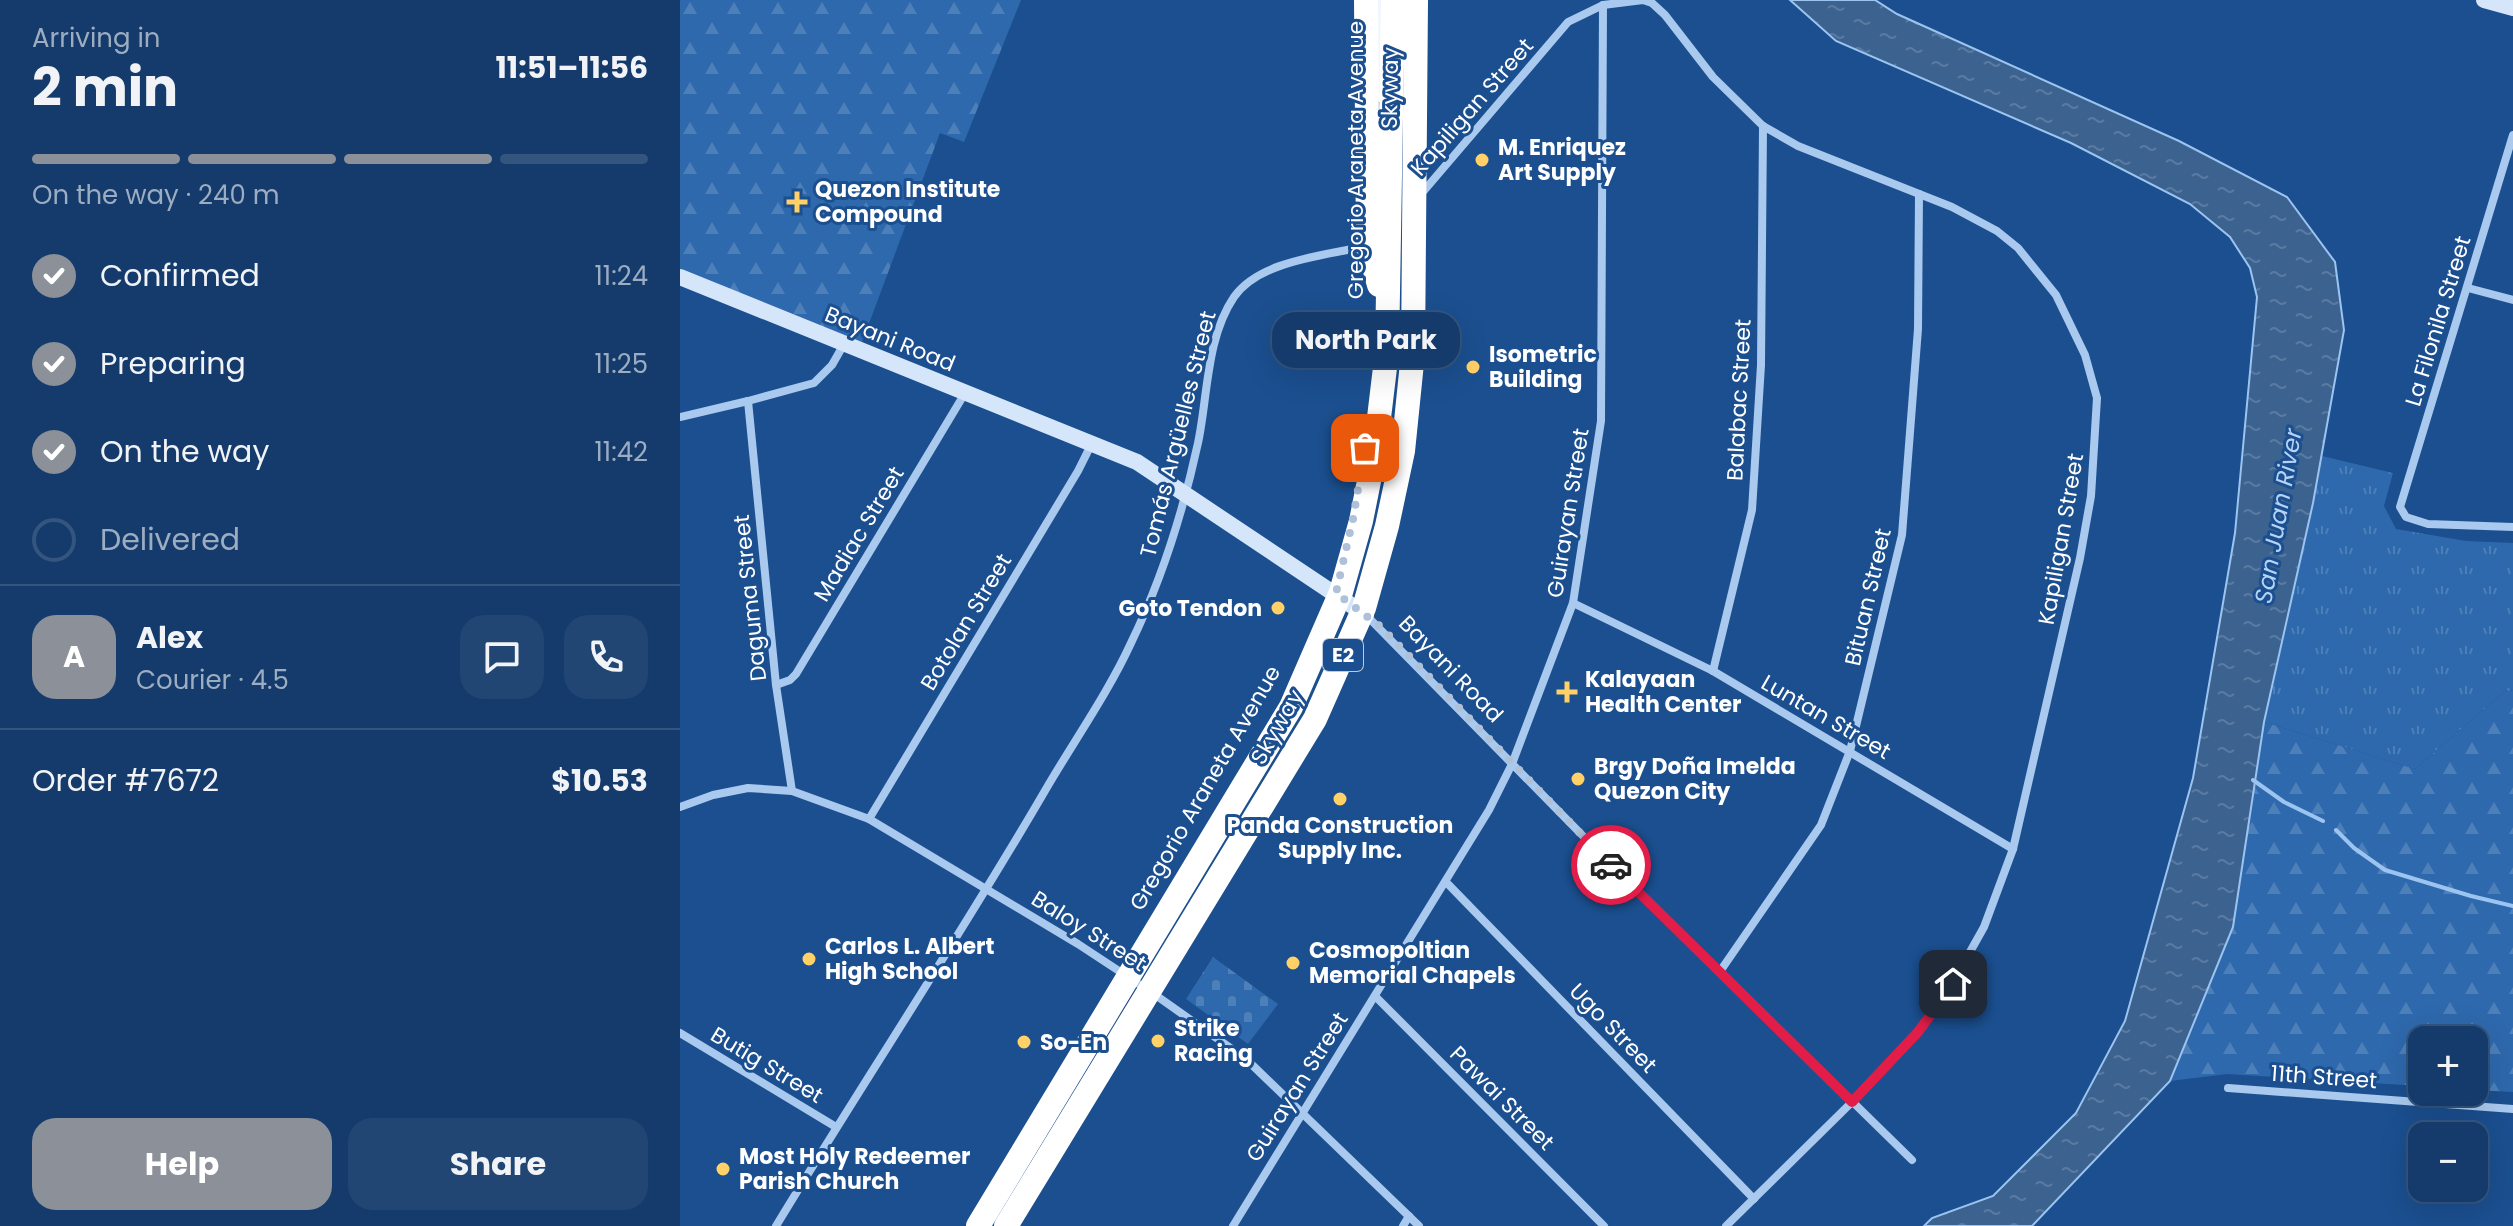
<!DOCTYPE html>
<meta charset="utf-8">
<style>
:root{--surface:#143b6b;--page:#214673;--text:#f1f3f6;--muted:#9dadc1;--line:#33557e;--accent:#8c9099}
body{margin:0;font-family:Poppins,sans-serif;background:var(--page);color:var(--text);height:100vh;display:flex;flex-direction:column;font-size:30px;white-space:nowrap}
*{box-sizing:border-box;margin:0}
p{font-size:26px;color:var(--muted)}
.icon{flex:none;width:44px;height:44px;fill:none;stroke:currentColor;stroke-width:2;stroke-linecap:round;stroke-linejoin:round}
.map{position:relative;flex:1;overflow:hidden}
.drawer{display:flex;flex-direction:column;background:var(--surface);width:680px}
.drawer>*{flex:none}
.tools{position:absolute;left:1728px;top:1026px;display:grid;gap:16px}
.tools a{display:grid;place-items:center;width:80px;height:80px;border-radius:16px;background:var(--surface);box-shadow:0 8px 32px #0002,0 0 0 2px var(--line);font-size:40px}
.pin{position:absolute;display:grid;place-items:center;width:68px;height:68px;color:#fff;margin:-34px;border-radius:16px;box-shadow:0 4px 12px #0006}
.courier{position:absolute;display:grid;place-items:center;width:80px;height:80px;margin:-40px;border:6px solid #e11d48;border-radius:50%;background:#fff;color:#222;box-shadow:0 2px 10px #0007}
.bubble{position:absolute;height:56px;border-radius:24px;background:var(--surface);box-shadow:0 8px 32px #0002,0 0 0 2px var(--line);font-size:26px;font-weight:700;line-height:56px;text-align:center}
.overview em{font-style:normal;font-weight:700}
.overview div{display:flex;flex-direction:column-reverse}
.overview{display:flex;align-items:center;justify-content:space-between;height:136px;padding:0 32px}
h1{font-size:52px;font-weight:700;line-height:60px}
.bar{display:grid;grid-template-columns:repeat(4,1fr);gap:12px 8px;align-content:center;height:96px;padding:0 32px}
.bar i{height:10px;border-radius:6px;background:var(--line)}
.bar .current{background:var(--accent)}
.bar p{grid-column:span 4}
.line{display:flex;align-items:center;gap:20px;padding:0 32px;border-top:2px solid var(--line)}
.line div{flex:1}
.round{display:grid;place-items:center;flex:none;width:84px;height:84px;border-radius:24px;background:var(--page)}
ol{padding:0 32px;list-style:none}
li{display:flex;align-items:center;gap:24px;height:88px}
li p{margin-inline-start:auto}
li .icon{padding:8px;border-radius:50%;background:var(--accent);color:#fff;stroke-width:4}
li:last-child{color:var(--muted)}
li i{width:44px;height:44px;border:4px solid var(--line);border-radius:50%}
.cta{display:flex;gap:16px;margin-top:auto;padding:16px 32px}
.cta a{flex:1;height:92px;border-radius:24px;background:var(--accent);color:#fff;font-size:32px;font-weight:700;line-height:92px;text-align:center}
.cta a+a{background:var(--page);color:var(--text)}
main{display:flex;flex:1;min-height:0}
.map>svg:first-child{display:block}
.grass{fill:url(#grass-tufts)}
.forest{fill:url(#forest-firs)}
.cemetery{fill:url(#cemetery-stones)}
.water{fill:url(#water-ripples);stroke:#9cc4f0;stroke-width:2}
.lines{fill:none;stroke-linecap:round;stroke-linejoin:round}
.stream{stroke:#9cc4f0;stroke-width:4}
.street{stroke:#a9c9ee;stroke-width:8}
.secondary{stroke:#d6e6fa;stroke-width:16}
.primary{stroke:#f0f6ff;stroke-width:20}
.highway{stroke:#fff;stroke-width:24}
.highway-bridge{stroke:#fff;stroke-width:24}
.done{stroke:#afc1d8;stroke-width:8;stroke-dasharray:0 14.4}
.route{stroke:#e11d48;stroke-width:10}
.poi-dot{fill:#ffd166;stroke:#1b4f8f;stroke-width:3}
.labels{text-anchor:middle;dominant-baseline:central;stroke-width:6;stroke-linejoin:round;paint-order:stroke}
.shield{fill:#1b4f8f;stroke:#bbcadd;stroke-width:2}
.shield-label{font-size:20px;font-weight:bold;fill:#fff}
.street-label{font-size:22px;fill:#fff;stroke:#1b4f8f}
.poi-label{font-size:22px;font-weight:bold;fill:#fff;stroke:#1b4f8f;text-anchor:start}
.water-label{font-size:24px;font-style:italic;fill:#b5d3f5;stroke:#1b4f8f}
</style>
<main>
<section class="drawer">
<div class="overview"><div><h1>2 min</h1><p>Arriving in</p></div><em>11:51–11:56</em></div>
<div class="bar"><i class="current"></i><i class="current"></i><i class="current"></i><i></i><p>On the way · 240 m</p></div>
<ol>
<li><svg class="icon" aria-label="check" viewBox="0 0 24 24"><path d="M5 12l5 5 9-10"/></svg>Confirmed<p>11:24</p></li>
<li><svg class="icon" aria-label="check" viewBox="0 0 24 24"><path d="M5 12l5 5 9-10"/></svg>Preparing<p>11:25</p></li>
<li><svg class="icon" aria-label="check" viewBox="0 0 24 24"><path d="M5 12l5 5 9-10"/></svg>On the way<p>11:42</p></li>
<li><i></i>Delivered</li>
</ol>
<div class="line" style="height:144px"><b class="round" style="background:var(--accent);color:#fff">A</b><div><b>Alex</b><p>Courier · 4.5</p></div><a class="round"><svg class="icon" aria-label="chat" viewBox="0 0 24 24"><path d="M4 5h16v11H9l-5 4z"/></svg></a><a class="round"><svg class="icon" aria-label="phone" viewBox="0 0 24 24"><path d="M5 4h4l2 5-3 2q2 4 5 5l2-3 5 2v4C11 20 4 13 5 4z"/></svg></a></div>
<div class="line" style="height:104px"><div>Order #7672</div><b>$10.53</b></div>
<div class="cta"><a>Help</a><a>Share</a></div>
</section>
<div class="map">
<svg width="1833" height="1226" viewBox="0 0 1833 1226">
<defs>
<pattern id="grass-tufts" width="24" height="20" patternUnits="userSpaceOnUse" patternTransform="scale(2)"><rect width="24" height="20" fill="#2e69ad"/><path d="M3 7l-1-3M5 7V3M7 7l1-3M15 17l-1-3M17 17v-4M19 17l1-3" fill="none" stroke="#4d80b9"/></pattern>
<pattern id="forest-firs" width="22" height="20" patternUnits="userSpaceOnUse" patternTransform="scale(2)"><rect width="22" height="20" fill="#2e69ad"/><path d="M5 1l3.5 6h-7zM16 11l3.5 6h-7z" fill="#4d80b9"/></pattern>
<pattern id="cemetery-stones" width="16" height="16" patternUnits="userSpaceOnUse" patternTransform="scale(2)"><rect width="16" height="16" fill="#2e69ad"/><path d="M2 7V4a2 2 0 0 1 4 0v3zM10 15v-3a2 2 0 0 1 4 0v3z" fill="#4d80b9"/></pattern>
<pattern id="water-ripples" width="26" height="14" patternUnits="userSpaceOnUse" patternTransform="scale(2)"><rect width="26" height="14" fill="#3c6290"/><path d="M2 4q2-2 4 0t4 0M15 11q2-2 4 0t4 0" fill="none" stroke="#597aa1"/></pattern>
</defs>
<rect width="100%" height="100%" fill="#1b4f8f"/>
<!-- grass -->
<path class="grass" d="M1642,456L1713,473L1704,506L1716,529L1786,541L1833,543V690L1824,692L1735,769L1584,722Z"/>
<!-- forest -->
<g class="forest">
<path d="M0,0H341L284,142L260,133L181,345L0,271Z"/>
<path d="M1833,690V1092L1794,1090V1040H1742V1086L1547,1074L1490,1081L1553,927L1584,722L1735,769L1824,692Z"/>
</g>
<!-- cemetery -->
<path class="cemetery" d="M533,957L598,1004L568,1044L506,999Z"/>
<!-- water -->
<path class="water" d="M1110,0H1195L1217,14L1499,141L1607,197L1655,262L1664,330L1633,503L1584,722L1553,927L1490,1081L1352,1226H1244L1252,1218L1313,1196L1396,1113L1445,1021L1513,778L1555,533L1577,297L1570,268L1550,237L1510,204L1391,143L1156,41Z"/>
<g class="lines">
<!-- stream -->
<g class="stream">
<path d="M1573,780L1604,802L1643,821"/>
<path d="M1656,830L1674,848L1705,870L1791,896L1833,906"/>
</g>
<!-- street -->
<g class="street">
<path d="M1833,135L1720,507L1726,517L1748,524L1833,527"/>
<path d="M742,193L888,22L923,5L963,0L972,3L985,15L1033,77L1083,126L1118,146L1272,207L1317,231L1338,248L1376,295L1405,355L1417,398L1411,496L1400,558L1333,849L1304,927L1263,1000L1238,1032L1172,1102L1046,1226"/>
<path d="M1788,288L1833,300"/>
<path d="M68,401L96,685L112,791"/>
<path d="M0,417L68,401L134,383L152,365L164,344"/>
<path d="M893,603L1033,671L1333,849"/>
<path d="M686,615L957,891L1232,1160"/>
<path d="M1033,671L1072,510L1081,365L1083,126"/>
<path d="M96,685L110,680L116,674L285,393"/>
<path d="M0,807L33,795L68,788L112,791L189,819L398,944L474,994L566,1059L739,1226"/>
<path d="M189,819L398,471L412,443"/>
<path d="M766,882L1074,1199"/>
<path d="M1041,970L1141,825L1170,751L1222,535L1238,329L1239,194"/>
<path d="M695,996L924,1226"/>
<path d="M0,1033L156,1127"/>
<path d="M1548,1088L1833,1109"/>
<path d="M96,1226C185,1079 280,937 366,789C394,741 428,693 451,643C482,579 503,512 518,443C528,396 526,338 554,297C580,260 645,256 686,246"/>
<path d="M553,1226L809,810L832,764L893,603L921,421L923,5"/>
<path d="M723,1226L729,1216"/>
</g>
<!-- secondary -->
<g class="secondary">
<path d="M1804,0L1833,8"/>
<path d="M0,277L457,462L686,615"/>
</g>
<!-- primary -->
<path class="primary" d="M700,0V92"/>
<!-- highway -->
<path class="highway" d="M686,0L688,246L699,285"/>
<!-- highway-bridge -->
<g class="highway-bridge">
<path d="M298,1226L611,707L661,592L681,521L695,451L707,351L713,0"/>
<path d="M326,1226L635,719L684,608L707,526L723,451L733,353L736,0"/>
</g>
</g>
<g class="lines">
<!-- done -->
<path class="done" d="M685,448L673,519L656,593L701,627L931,865"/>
<!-- route -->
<path class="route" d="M931,865L1172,1102L1238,1032L1273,984"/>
</g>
<!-- markers -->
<g class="poi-dot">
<circle cx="802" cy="160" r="8"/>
<path d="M113 190h8v8h8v8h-8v8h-8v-8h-8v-8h8z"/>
<circle cx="793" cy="367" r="8"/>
<circle cx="598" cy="608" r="8"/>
<path d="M883 680h8v8h8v8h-8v8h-8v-8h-8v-8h8z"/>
<circle cx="898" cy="779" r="8"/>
<circle cx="660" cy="799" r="8"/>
<circle cx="129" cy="959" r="8"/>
<circle cx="613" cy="963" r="8"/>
<circle cx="478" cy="1041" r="8"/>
<circle cx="344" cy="1042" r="8"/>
<circle cx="43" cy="1169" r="8"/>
</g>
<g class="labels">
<!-- shield labels -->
<rect class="shield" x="643" y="639" width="40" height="32" rx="6"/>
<g class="shield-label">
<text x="663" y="655">E2</text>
</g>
<!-- street labels -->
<g class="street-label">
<text transform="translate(710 88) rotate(-89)">Skyway</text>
<text transform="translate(792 107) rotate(-49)">Kapiligan Street</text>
<text transform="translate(675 160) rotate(-90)">Gregorio Araneta Avenue</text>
<text transform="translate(1758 321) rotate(-73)">La Filonila Street</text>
<text transform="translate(210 339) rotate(22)">Bayani Road</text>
<text transform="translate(1059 400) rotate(-87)">Balabac Street</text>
<text transform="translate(498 434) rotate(-76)">Tomás Argüelles Street</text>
<text transform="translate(888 513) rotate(-81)">Guirayan Street</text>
<text transform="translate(179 534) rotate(-59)">Madiac Street</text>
<text transform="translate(1381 539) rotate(-80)">Kapiligan Street</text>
<text transform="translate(1188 597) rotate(-77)">Bituan Street</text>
<text transform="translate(70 598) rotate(-96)">Daguma Street</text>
<text transform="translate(286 622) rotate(-59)">Botolan Street</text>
<text transform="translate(771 669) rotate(46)">Bayani Road</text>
<text transform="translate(1146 717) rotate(30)">Luntan Street</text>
<text transform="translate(597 727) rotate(-60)">Skyway</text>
<text transform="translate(525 788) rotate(-60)">Gregorio Araneta Avenue</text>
<text transform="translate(409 931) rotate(32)">Baloy Street</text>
<text transform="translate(933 1028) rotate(46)">Ugo Street</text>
<text transform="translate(87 1065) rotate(31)">Butig Street</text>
<text transform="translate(1644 1077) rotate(4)">11th Street</text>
<text transform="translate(617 1087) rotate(-58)">Guirayan Street</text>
<text transform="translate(822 1098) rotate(45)">Pawai Street</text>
</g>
<!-- poi labels -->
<g class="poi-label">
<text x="818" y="147">M. Enriquez<tspan x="818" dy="25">Art Supply</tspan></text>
<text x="135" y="189">Quezon Institute<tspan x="135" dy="25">Compound</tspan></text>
<text x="809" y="354">Isometric<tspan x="809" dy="25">Building</tspan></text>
<text x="582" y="608" text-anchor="end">Goto Tendon</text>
<text x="905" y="679">Kalayaan<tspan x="905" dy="25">Health Center</tspan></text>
<text x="914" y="766">Brgy Doña Imelda<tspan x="914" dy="25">Quezon City</tspan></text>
<text x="660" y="825" text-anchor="middle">Panda Construction<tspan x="660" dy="25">Supply Inc.</tspan></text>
<text x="145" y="946">Carlos L. Albert<tspan x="145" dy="25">High School</tspan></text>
<text x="629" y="950">Cosmopoltian<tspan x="629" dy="25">Memorial Chapels</tspan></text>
<text x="494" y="1028">Strike<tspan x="494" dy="25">Racing</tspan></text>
<text x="360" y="1042">So-En</text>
<text x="59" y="1156">Most Holy Redeemer<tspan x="59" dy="25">Parish Church</tspan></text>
</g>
<!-- water labels -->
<g class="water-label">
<text transform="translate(1598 516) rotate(-80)">San Juan River</text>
</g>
</g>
</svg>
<div class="tools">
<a>+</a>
<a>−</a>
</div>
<div class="pin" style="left:685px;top:448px;background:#ea580c"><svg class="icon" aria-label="bag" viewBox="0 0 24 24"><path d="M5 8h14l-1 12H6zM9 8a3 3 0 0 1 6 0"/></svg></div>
<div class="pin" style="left:1273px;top:984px;background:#1f2937"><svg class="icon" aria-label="home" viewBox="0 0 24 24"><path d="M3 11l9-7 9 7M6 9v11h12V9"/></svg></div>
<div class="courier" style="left:931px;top:865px"><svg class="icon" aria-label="car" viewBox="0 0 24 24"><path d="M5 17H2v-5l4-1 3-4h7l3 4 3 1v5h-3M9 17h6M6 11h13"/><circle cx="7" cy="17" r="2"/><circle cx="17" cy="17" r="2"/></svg></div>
<div class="bubble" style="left:592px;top:312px;width:188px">North Park</div>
</div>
</main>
